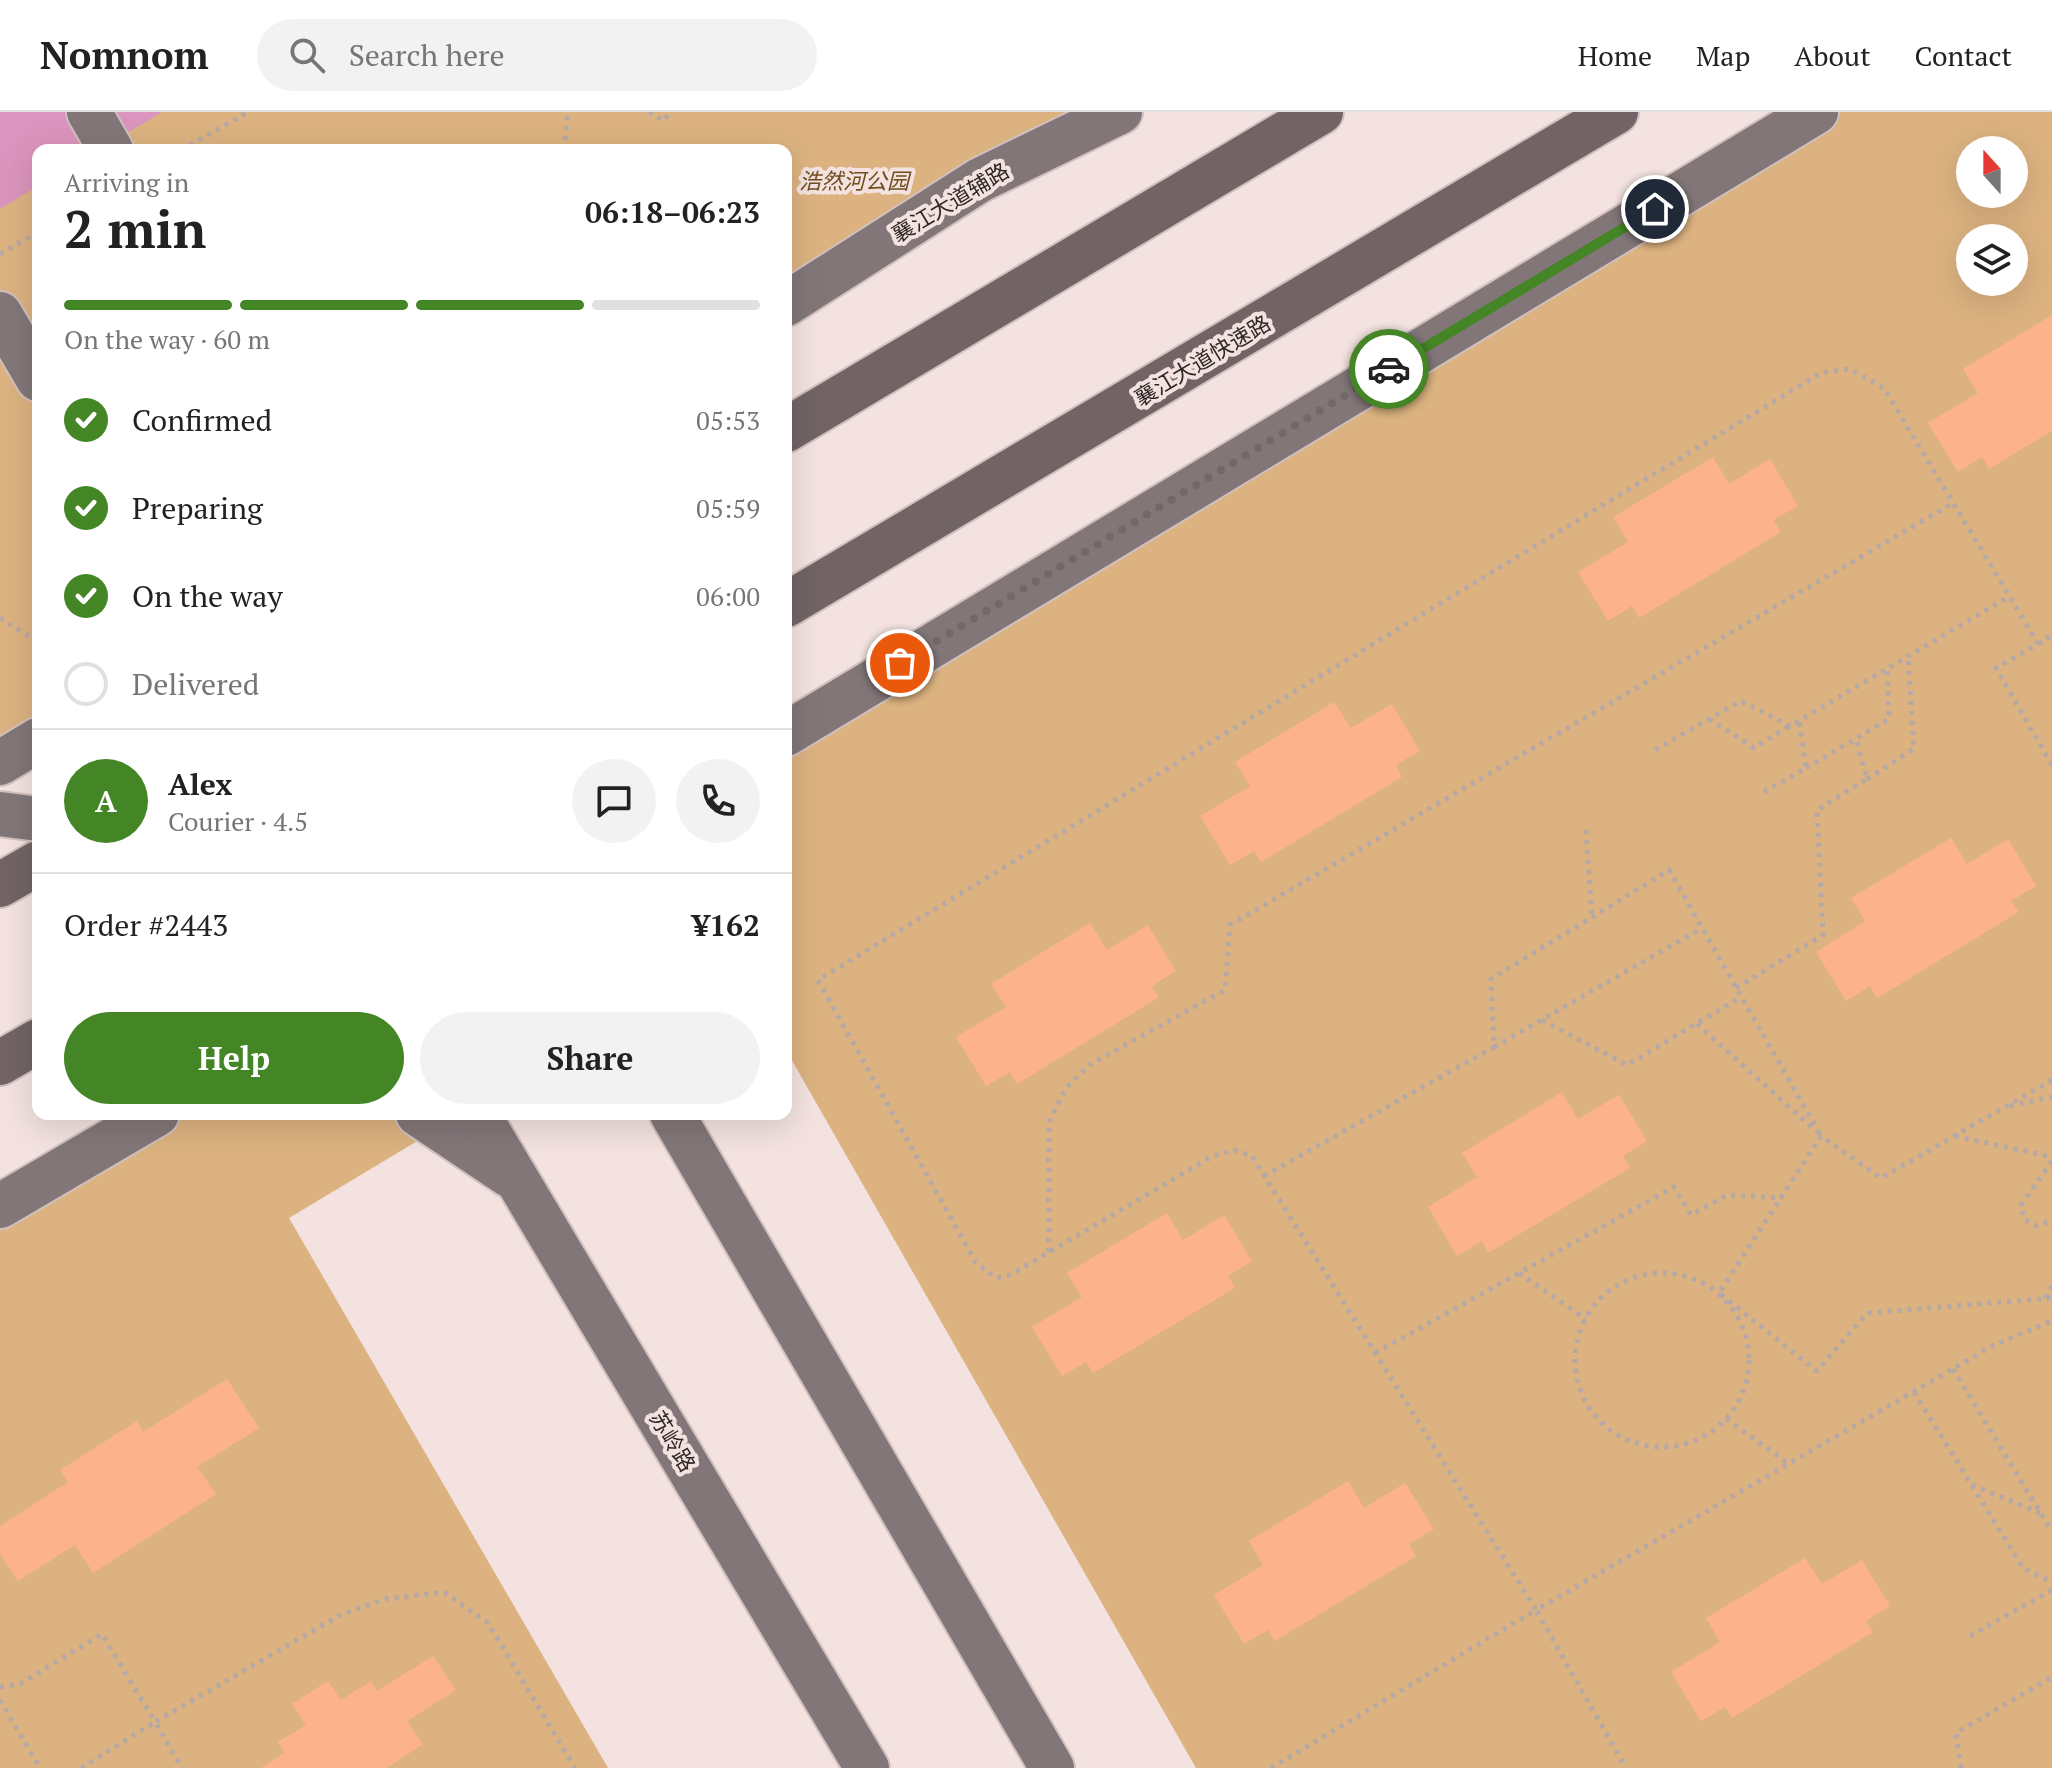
<!DOCTYPE html>
<meta charset="utf-8">
<style>
:root{--surface:#fff;--page:#f2f2f2;--text:#222;--muted:#767676;--line:#e0e0e0;--accent:#448526}
body{margin:0;font-family:"PT Serif","Noto Sans SC",serif;background:var(--page);color:var(--text);height:100vh;display:flex;flex-direction:column;font-size:30px;white-space:nowrap}
*{box-sizing:border-box;margin:0}
p{font-size:26px;color:var(--muted)}
.icon{flex:none;width:44px;height:44px;fill:none;stroke:currentColor;stroke-width:2;stroke-linecap:round;stroke-linejoin:round}
.map{position:relative;flex:1;overflow:hidden}
.details{position:absolute;left:32px;top:32px;width:760px;height:976px;display:flex;flex-direction:column;background:var(--surface);border-radius:16px;box-shadow:0 8px 32px #0002}
.details>*{flex:none}
.needle{width:52px;rotate:339deg}
.buttons{position:absolute;left:1956px;top:24px;display:grid;gap:16px}
.buttons a{display:grid;place-items:center;width:72px;height:72px;border-radius:50%;background:var(--surface);box-shadow:0 8px 32px #0002;font-size:40px}
.pin{position:absolute;display:grid;place-items:center;width:68px;height:68px;color:#fff;margin:-34px;border:4px solid #fff;border-radius:50%;box-shadow:0 2px 8px #0007}
.courier{position:absolute;display:grid;place-items:center;width:80px;height:80px;margin:-40px;border:6px solid #448526;border-radius:50%;background:#fff;color:#222;box-shadow:0 2px 10px #0007}
.summary em{font-style:normal;font-weight:800}
.summary div{display:flex;flex-direction:column-reverse}
.summary{display:flex;align-items:center;justify-content:space-between;height:136px;padding:0 32px}
h1{font-size:52px;font-weight:800;line-height:60px}
.bar{display:grid;grid-template-columns:repeat(4,1fr);gap:12px 8px;align-content:center;height:96px;padding:0 32px}
.bar i{height:10px;border-radius:6px;background:var(--line)}
.bar .active{background:var(--accent)}
.bar p{grid-column:span 4}
.line{display:flex;align-items:center;gap:20px;padding:0 32px;border-top:2px solid var(--line)}
.line div{flex:1}
.round{display:grid;place-items:center;flex:none;width:84px;height:84px;border-radius:42px;background:var(--page)}
ol{padding:0 32px;list-style:none}
li{display:flex;align-items:center;gap:24px;height:88px}
li p{margin-inline-start:auto}
li .icon{padding:8px;border-radius:50%;background:var(--accent);color:#fff;stroke-width:4}
li:last-child{color:var(--muted)}
li i{width:44px;height:44px;border:4px solid var(--line);border-radius:50%}
.button{display:flex;gap:16px;margin-top:auto;padding:16px 32px}
.button a{flex:1;height:92px;border-radius:48px;background:var(--accent);color:#fff;font-size:32px;font-weight:800;line-height:92px;text-align:center}
.button a+a{background:var(--page);color:var(--text)}
header{display:flex;align-items:center;gap:48px;box-sizing:border-box;height:112px;padding:0 40px;background:var(--surface);border-bottom:2px solid var(--line)}
header strong{font-size:38px}
nav{display:flex;gap:44px;margin-inline-start:auto;font-size:28px}
.search{width:560px;height:72px;background:var(--page);display:flex;align-items:center;gap:20px;box-sizing:border-box;padding:0 28px;border-radius:44px;color:var(--muted);font-size:30px}
.map>svg:first-child{display:block}
.green{fill:#dcb280;fill-rule:evenodd}
.water{fill:#db94bd}
.building{fill:#fcb38b}
.lines{fill:none;stroke-linecap:round;stroke-linejoin:round}
.major-casing{stroke:#d0c0be;stroke-width:48}
.highway-casing{stroke:#d0c0be;stroke-width:48}
.path{stroke:#b6a8a5;stroke-width:5;stroke-dasharray:4 6;stroke-linecap:butt}
.major{stroke:#827678;stroke-width:44}
.highway{stroke:#726466;stroke-width:44}
.done{stroke:#736867;stroke-width:8;stroke-dasharray:0 14.4}
.route{stroke:#448526;stroke-width:10}
.labels{text-anchor:middle;dominant-baseline:central;stroke-width:8;stroke-linejoin:round;paint-order:stroke}
.park-label{font-size:22px;font-style:italic;fill:#704e1e;stroke:#f3e2df}
.street-label{font-size:22px;fill:#2e2726;stroke:#f3e2df}
</style>
<header>
<strong>Nomnom</strong>
<div class="search"><svg class="icon" aria-label="search" viewBox="0 0 24 24"><circle cx="10" cy="10" r="6"/><path d="M15 15l6 6"/></svg>Search here</div>
<nav><a>Home</a><a>Map</a><a>About</a><a>Contact</a></nav>
</header>
<div class="map">
<svg width="2052" height="1656" viewBox="0 0 2052 1656">
<rect width="100%" height="100%" fill="#f3e2df"/>
<!-- green -->
<g class="green">
<path d="M0,0H1120L786,192V38H38V628L0,651Z"/>
<path d="M1816,0H2052V1656H1196L786,938V622ZM1970,38H2014V82H1970ZM1970,126H2014V170H1970Z"/>
<path d="M157,1002H418L439,1016L289,1106L608,1656H0V1094Z"/>
</g>
<!-- water -->
<path class="water" d="M0,0H162L99,38H38V74L0,97Z"/>
<!-- building -->
<g class="building">
<path d="M2052,203V319L1989,357L1982,345L1958,360L1928,311L1978,281L1963,257Z"/>
<path d="M1713,345L1729,372L1770,347L1798,394L1773,408L1781,420L1639,506L1632,494L1608,509L1578,460L1628,430L1613,405Z"/>
<path d="M1334,590L1351,616L1392,592L1420,639L1396,653L1402,665L1261,750L1254,739L1230,753L1200,704L1250,674L1235,650Z"/>
<path d="M1951,726L1967,752L2008,727L2036,774L2011,789L2019,800L1877,886L1870,874L1846,889L1816,840L1865,809L1851,786Z"/>
<path d="M1090,811L1107,838L1148,813L1176,859L1152,874L1158,886L1017,972L1010,960L986,974L956,925L1006,895L991,872Z"/>
<path d="M1562,980L1578,1007L1619,983L1647,1029L1623,1044L1630,1056L1488,1141L1482,1129L1457,1144L1428,1095L1477,1065L1462,1041Z"/>
<path d="M1167,1101L1183,1128L1224,1103L1252,1149L1228,1164L1235,1176L1093,1261L1086,1250L1062,1264L1032,1215L1082,1185L1067,1161Z"/>
<path d="M227,1267L259,1316L197,1355L216,1382L93,1461L75,1433L18,1469L0,1442V1414L68,1370L60,1358L137,1309L143,1320Z"/>
<path d="M1348,1369L1364,1396L1405,1371L1434,1417L1409,1432L1416,1444L1275,1529L1268,1518L1244,1532L1214,1483L1263,1453L1249,1429Z"/>
<path d="M1805,1446L1822,1472L1862,1448L1890,1494L1866,1509L1873,1520L1732,1606L1725,1595L1701,1609L1671,1560L1720,1530L1706,1506Z"/>
<path d="M433,1544L456,1578L407,1609L423,1632L387,1656H261L284,1641L278,1630L306,1613L292,1592L328,1569L341,1588L371,1569L377,1579Z"/>
</g>
<g class="lines">
<defs>
<g id="major">
<path d="M89,0L111,38"/>
<path d="M786,192L980,68L1120,0"/>
<path d="M0,202L38,267"/>
<path d="M786,622L1816,0"/>
<path d="M0,651L38,628"/>
<path d="M0,702L38,707"/>
<path d="M418,1002L509,1063"/>
<path d="M478,1002L867,1656"/>
<path d="M672,1002L1052,1656"/>
<path d="M0,1094L157,1002"/>
</g>
<g id="highway">
<path d="M786,318L1321,0"/>
<path d="M786,493L1616,0"/>
<path d="M0,773L38,751"/>
<path d="M0,951L38,929"/>
</g>
</defs>
<!-- major casing -->
<use href="#major" class="major-casing"/>
<!-- highway casing -->
<use href="#highway" class="highway-casing"/>
<!-- path -->
<g class="path">
<path d="M649,0L663,9L670,0"/>
<path d="M181,38L248,0"/>
<path d="M564,38L568,0"/>
<path d="M0,142L38,120"/>
<path d="M0,506L38,530"/>
<path d="M2038,532L2052,523"/>
<path d="M1709,607L1754,636L1789,614"/>
<path d="M1655,638L1741,589L1790,614L2010,484"/>
<path d="M2052,653L1996,556L2038,532L1884,276L1849,257L1821,261L818,868L976,1151L996,1166L1010,1163L1211,1045L1234,1038L1252,1044L1536,1498L1994,1233L2052,1209"/>
<path d="M1806,656L1889,607L1887,555"/>
<path d="M1867,667L1914,637L1908,543"/>
<path d="M1764,680L1806,656L1799,608"/>
<path d="M1586,718L1592,806"/>
<path d="M1736,876L1823,823L1817,698L1867,667L1856,627"/>
<path d="M1542,908L1627,953L1741,885"/>
<path d="M1697,912L1817,1020"/>
<path d="M1494,935L1702,816"/>
<path d="M2052,968L1881,1066L1821,1024L1719,1181L1817,1259L1867,1201L2052,1186"/>
<path d="M2010,994L2052,985"/>
<path d="M1955,1024L2052,1045"/>
<path d="M2052,1049L2021,1093L2024,1107L2037,1114L2052,1108"/>
<path d="M1264,1064L1494,935L1491,867L1669,758L1821,1024"/>
<path d="M1049,1140V1010L1066,976L1089,953L1225,878L1230,813L1953,391"/>
<path d="M1519,1161L1586,1207"/>
<circle cx="1662" cy="1248" r="87"/>
<path d="M2045,1186L2052,1174"/>
<path d="M1375,1241L1674,1075L1691,1103L1727,1083L1782,1086"/>
<path d="M1953,1257L2052,1420"/>
<path d="M1914,1280L2023,1456L2052,1470"/>
<path d="M1726,1307L1789,1352"/>
<path d="M1972,1373L2040,1401"/>
<path d="M1970,1524L2052,1478"/>
<path d="M0,1575L20,1572L102,1522L155,1610L342,1502L386,1487L444,1480L488,1511L575,1656"/>
<path d="M0,1588L40,1656"/>
<path d="M81,1656L155,1610L182,1656"/>
<path d="M1271,1656L1536,1498L1626,1656"/>
<path d="M1961,1656L1956,1621L2052,1565"/>
</g>
<!-- major -->
<use href="#major" class="major"/>
<!-- highway -->
<use href="#highway" class="highway"/>
</g>
<g class="lines">
<!-- done -->
<path class="done" d="M900,551L1389,257"/>
<!-- route -->
<path class="route" d="M1389,257L1655,97"/>
</g>
<g class="labels">
<!-- park labels -->
<g class="park-label">
<text x="854" y="68">浩然河公园</text>
</g>
<!-- street labels -->
<g class="street-label">
<text transform="translate(950 90) rotate(-31)">襄江大道辅路</text>
<text transform="translate(1202 248) rotate(-31)">襄江大道快速路</text>
<text transform="translate(673 1329) rotate(59)">苏岭路</text>
</g>
</g>
</svg>
<div class="buttons">
<a><svg class="needle" viewBox="-14 -14 28 28"><path d="M0-13l5 13h-10z" fill="#e53935"/><path d="M0 13l5-13h-10z" fill="#767676"/></svg></a>
<a><svg class="icon" aria-label="layers" viewBox="0 0 24 24"><path d="M12 4l9 5-9 5-9-5zM3 14l9 5 9-5"/></svg></a>
</div>
<div class="pin" style="left:900px;top:551px;background:#ea580c"><svg class="icon" aria-label="bag" viewBox="0 0 24 24"><path d="M5 8h14l-1 12H6zM9 8a3 3 0 0 1 6 0"/></svg></div>
<div class="pin" style="left:1655px;top:97px;background:#1f2937"><svg class="icon" aria-label="home" viewBox="0 0 24 24"><path d="M3 11l9-7 9 7M6 9v11h12V9"/></svg></div>
<div class="courier" style="left:1389px;top:257px"><svg class="icon" aria-label="car" viewBox="0 0 24 24"><path d="M5 17H2v-5l4-1 3-4h7l3 4 3 1v5h-3M9 17h6M6 11h13"/><circle cx="7" cy="17" r="2"/><circle cx="17" cy="17" r="2"/></svg></div>
<section class="details">
<div class="summary"><div><h1>2 min</h1><p>Arriving in</p></div><em>06:18–06:23</em></div>
<div class="bar"><i class="active"></i><i class="active"></i><i class="active"></i><i></i><p>On the way · 60 m</p></div>
<ol>
<li><svg class="icon" aria-label="check" viewBox="0 0 24 24"><path d="M5 12l5 5 9-10"/></svg>Confirmed<p>05:53</p></li>
<li><svg class="icon" aria-label="check" viewBox="0 0 24 24"><path d="M5 12l5 5 9-10"/></svg>Preparing<p>05:59</p></li>
<li><svg class="icon" aria-label="check" viewBox="0 0 24 24"><path d="M5 12l5 5 9-10"/></svg>On the way<p>06:00</p></li>
<li><i></i>Delivered</li>
</ol>
<div class="line" style="height:144px"><b class="round" style="background:var(--accent);color:#fff">A</b><div><b>Alex</b><p>Courier · 4.5</p></div><a class="round"><svg class="icon" aria-label="chat" viewBox="0 0 24 24"><path d="M4 5h16v11H9l-5 4z"/></svg></a><a class="round"><svg class="icon" aria-label="phone" viewBox="0 0 24 24"><path d="M5 4h4l2 5-3 2q2 4 5 5l2-3 5 2v4C11 20 4 13 5 4z"/></svg></a></div>
<div class="line" style="height:104px"><div>Order #2443</div><b>¥162</b></div>
<div class="button"><a>Help</a><a>Share</a></div>
</section>
</div>
